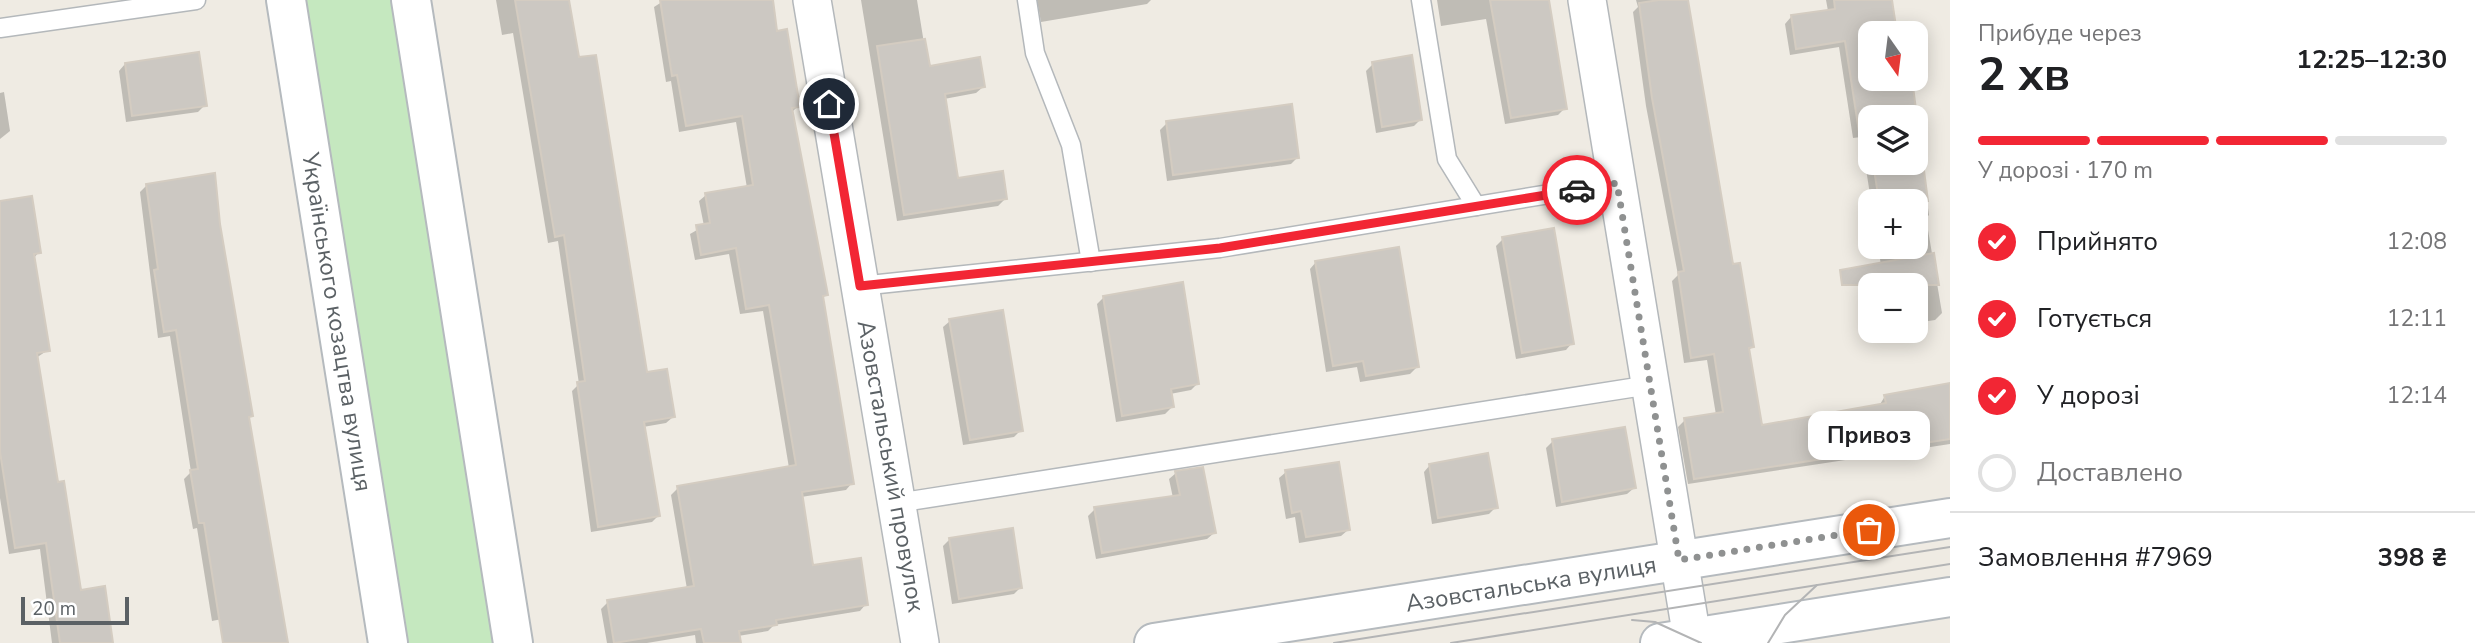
<!DOCTYPE html>
<html lang="uk">
<meta charset="utf-8">
<style>
:root{--surface:#fff;--page:#f6f6f6;--text:#202124;--muted:#757577;--line:#e0e0e0;--accent:#f22634}
body{margin:0;font-family:"Nunito Sans",sans-serif;background:var(--page);color:var(--text);height:100vh;display:flex;flex-direction:column;font-size:26px;white-space:nowrap}
*{box-sizing:border-box;margin:0}
p{font-size:23px;color:var(--muted)}
.icon{flex:none;width:38px;height:38px;fill:none;stroke:currentColor;stroke-width:2;stroke-linecap:round;stroke-linejoin:round}
.map{position:relative;flex:1;overflow:hidden}
.side{display:flex;flex-direction:column;background:var(--surface);width:525px}
.side>*{flex:none}
.needle{width:46px;rotate:166deg}
.fabs{position:absolute;left:1858px;top:21px;display:grid;gap:14px}
.fabs a{display:grid;place-items:center;width:70px;height:70px;border-radius:14px;background:var(--surface);box-shadow:0 4px 18px #0003;font-size:35px}
.scale{position:absolute;left:21px;bottom:18px;width:108px;box-sizing:border-box;padding-left:7px;border:4px solid #5b6165;border-top:0;font-size:19px;line-height:24px;white-space:nowrap;color:#5b6165;-webkit-text-stroke:5px #fff;paint-order:stroke}
.pin{position:absolute;display:grid;place-items:center;width:60px;height:60px;color:#fff;margin:-30px;border:4px solid #fff;border-radius:50%;box-shadow:0 2px 7px #0007}
.courier{position:absolute;display:grid;place-items:center;width:70px;height:70px;margin:-35px;border:5px solid #f22634;border-radius:50%;background:#fff;color:#222;box-shadow:0 2px 9px #0007}
.bubble{position:absolute;height:49px;border-radius:14px;background:var(--surface);box-shadow:0 4px 18px #0003;font-size:23px;font-weight:700;line-height:49px;text-align:center}
.head em{font-style:normal;font-weight:700}
.head div{display:flex;flex-direction:column-reverse}
.head{display:flex;align-items:center;justify-content:space-between;height:119px;padding:0 28px}
h1{font-size:46px;font-weight:700;line-height:52px}
.bar{display:grid;grid-template-columns:repeat(4,1fr);gap:10px 7px;align-content:center;height:84px;padding:0 28px}
.bar i{height:9px;border-radius:5px;background:var(--line)}
.bar .on{background:var(--accent)}
.bar p{grid-column:span 4}
.line{display:flex;align-items:center;gap:18px;padding:0 28px;border-top:2px solid var(--line)}
.line div{flex:1}
ol{padding:0 28px;list-style:none}
li{display:flex;align-items:center;gap:21px;height:77px}
li p{margin-inline-start:auto}
li .icon{padding:7px;border-radius:50%;background:var(--accent);color:#fff;stroke-width:4}
li:last-child{color:var(--muted)}
li i{width:38px;height:38px;border:4px solid var(--line);border-radius:50%}
main{display:flex;flex:1;min-height:0}
.map>svg:first-child{display:block}
.green{fill:#c5e8bf}
.shadow{fill:#0003}
.building{fill:#ccc8c2;stroke:#d4ccc1;stroke-width:2}
.lines{fill:none;stroke-linecap:round;stroke-linejoin:round}
.lane-casing{stroke:#b4b8bb;stroke-width:21}
.street-casing{stroke:#b4b8bb;stroke-width:40}
.secondary-casing{stroke:#b5babe;stroke-width:42}
.lane{stroke:#fff;stroke-width:18}
.street{stroke:#fff;stroke-width:37}
.secondary{stroke:#fff;stroke-width:38}
.tram{stroke:#b3b4b5;stroke-width:2}
.done{stroke:#8f9191;stroke-width:7;stroke-dasharray:0 12.6}
.route{stroke:#f22634;stroke-width:9}
.labels{text-anchor:middle;dominant-baseline:central;stroke-width:5;stroke-linejoin:round;paint-order:stroke}
.street-label{font-size:24px;fill:#5b6165;stroke:#fff}
</style>
<main>
<div class="map">
<svg width="1950" height="643" viewBox="0 0 1950 643">
<rect width="100%" height="100%" fill="#efebe3"/>
<!-- green -->
<path class="green" d="M298,0H400L501,643H400Z"/>
<!-- shadow -->
<g class="shadow">
<path d="M496,0H567L577,59L645,374L673,417L666,423L643,427L658,516L652,522L591,532L572,391L579,384L558,241L548,243L513,33L502,35Z"/>
<path d="M665,0H771L776,33L798,106L791,113L826,295L821,299L852,483L846,490L801,497L812,567L866,604L860,611L774,625L768,631L738,636L739,643H696L695,635L647,643H607L601,609L608,602L687,589L671,495L678,488L789,468L763,311L740,314L729,254L695,260L690,234L704,226L699,201L706,195L747,188L736,122L679,132L671,81L666,82L654,7Z"/>
<path d="M861,0H917L928,68L983,87L976,93L944,99L957,180L1005,199L998,206L897,221Z"/>
<path d="M1037,0H1151L1147,4L1041,22Z"/>
<path d="M1437,0H1548L1565,108L1558,115L1505,124L1486,19L1441,26Z"/>
<path d="M1636,0H1686L1732,266L1752,347L1748,351L1761,427L1879,406L1885,396L1950,385V444L1688,484L1678,427L1685,420L1716,415L1707,360L1684,363L1672,281L1678,275L1646,106L1633,12L1638,7Z"/>
<path d="M1826,0H1890L1896,33H1871V79H1910L1915,117H1871V163H1916V125L1929,215L1926,218L1942,313L1935,320L1916,323V285H1877L1875,271L1881,265L1878,247H1916V201H1871L1861,137L1853,138L1839,47L1790,55L1785,24L1791,17L1828,11Z"/>
<path d="M125,64L205,105L198,112L126,122L119,71Z"/>
<path d="M1373,64L1421,119L1414,126L1376,133L1366,71Z"/>
<path d="M4,92L10,131L0,139V93Z"/>
<path d="M1167,123L1297,158L1291,164L1167,181L1160,130Z"/>
<path d="M147,185L218,224L286,643H231L227,618L212,621L197,528L193,529L184,479L191,472L170,336L158,338L140,192Z"/>
<path d="M0,203L39,252L33,259L48,350L36,358L56,484L80,592L111,643H52L40,549L9,554L0,498Z"/>
<path d="M1503,239L1572,343L1566,350L1516,359L1496,246Z"/>
<path d="M1316,262L1417,367L1410,374L1360,382L1357,367L1326,372L1310,269Z"/>
<path d="M1104,297L1197,384L1191,390L1170,394L1172,407L1165,414L1116,422L1097,304Z"/>
<path d="M950,321L1021,430L1014,437L963,445L943,327Z"/>
<path d="M1553,441L1634,488L1627,494L1556,507L1546,448Z"/>
<path d="M1430,465L1496,507L1489,514L1432,524L1424,472Z"/>
<path d="M1286,472L1348,530L1341,536L1299,543L1295,517L1286,519L1279,478Z"/>
<path d="M1176,473L1214,533L1207,539L1096,559L1088,516L1095,509L1173,498L1169,479Z"/>
<path d="M950,539L1020,588L1014,594L952,604L943,546Z"/>
</g>
<!-- building -->
<g class="building">
<path d="M515,0H569L579,57L596,55L647,372L667,369L675,417L644,422L660,516L598,527L577,382L585,381L564,235L555,237Z"/>
<path d="M660,0H773L777,31L787,29L800,107L792,108L828,295L823,296L854,484L802,492L813,565L861,558L868,605L776,620L777,625L739,631L741,643H704L701,629L614,643L607,600L694,586L677,486L796,465L769,305L746,309L736,248L701,255L696,225L710,223L705,193L753,185L742,116L686,126L677,75L672,76Z"/>
<path d="M1490,0H1549L1567,109L1511,118Z"/>
<path d="M1659,0H1688L1733,264L1740,263L1754,347L1749,348L1762,425L1886,403L1884,395L1950,383V439L1694,479L1684,418L1723,412L1714,354L1691,358L1678,272L1684,271L1652,98L1639,3Z"/>
<path d="M1834,0H1892L1897,33H1871V79H1912L1928,201H1879L1873,163H1916V117H1871V150L1868,131L1859,132L1845,41L1796,49L1791,15L1835,9Z"/>
<path d="M925,39L930,66L980,57L985,87L945,94L958,178L1003,171L1007,199L904,215L877,46Z"/>
<path d="M199,52L207,106L132,116L125,63Z"/>
<path d="M1412,55L1422,120L1382,127L1372,62Z"/>
<path d="M1292,104L1299,158L1173,175L1166,121Z"/>
<path d="M215,173L220,224L253,416L249,417L288,643H223L204,523H199L190,470L198,469L176,330L164,332L154,270L158,269L146,184Z"/>
<path d="M32,196L41,253L34,254L50,351L37,353L58,482L64,481L81,590L105,586L113,643H60L46,543L15,548L0,452V201Z"/>
<path d="M1554,228L1574,344L1522,353L1502,237Z"/>
<path d="M1399,247L1419,367L1366,376L1363,361L1333,366L1315,261Z"/>
<path d="M1934,253L1939,285H1842L1840,270Z"/>
<path d="M1183,282L1199,384L1171,389L1174,407L1122,416L1103,296Z"/>
<path d="M1003,310L1023,431L970,440L949,319Z"/>
<path d="M1625,427L1636,488L1562,502L1552,439Z"/>
<path d="M1488,453L1498,508L1438,518L1429,464Z"/>
<path d="M1339,462L1350,530L1306,537L1301,511L1292,513L1285,470Z"/>
<path d="M1203,467L1216,533L1102,553L1094,507L1180,495L1175,471Z"/>
<path d="M1013,528L1022,588L959,599L949,538Z"/>
</g>
<g class="lines">
<defs>
<g id="lane">
<path d="M1027,0L1035,53L1071,145L1091,262"/>
<path d="M1421,0L1447,159L1476,206"/>
<path d="M0,28L196,0"/>
<path d="M860,286L1220,248L1617,183"/>
<path d="M897,503L1650,385"/>
</g>
<g id="street">
<path d="M812,0L920,643"/>
<path d="M1587,0L1692,638"/>
</g>
<g id="secondary">
<path d="M286,0L388,643"/>
<path d="M411,0L513,643"/>
<path d="M1154,643L1950,518"/>
<path d="M1660,643L1950,597"/>
</g>
</defs>
<!-- lane casing -->
<use href="#lane" class="lane-casing"/>
<!-- street casing -->
<use href="#street" class="street-casing"/>
<!-- secondary casing -->
<use href="#secondary" class="secondary-casing"/>
<!-- lane -->
<use href="#lane" class="lane"/>
<!-- street -->
<use href="#street" class="street"/>
<!-- secondary -->
<use href="#secondary" class="secondary"/>
<!-- tram -->
<g class="tram">
<path d="M1632,620L1655,622L1701,643"/>
<path d="M1334,643L1950,547"/>
<path d="M1451,643L1950,564"/>
<path d="M1768,643L1785,615L1817,585"/>
</g>
</g>
<g class="lines">
<!-- done -->
<path class="done" d="M1577,190L1617,183L1679,560L1869,530"/>
<!-- route -->
<path class="route" d="M829,104L860,286L1220,248L1577,190"/>
</g>
<g class="labels">
<!-- street labels -->
<g class="street-label">
<text transform="translate(337 322) rotate(81)">Українського козацтва вулиця</text>
<text transform="translate(891 466) rotate(80)">Азовстальський провулок</text>
<text transform="translate(1531 584) rotate(-9)">Азовстальська вулиця</text>
</g>
</g>
</svg>
<div class="fabs">
<a><svg class="needle" viewBox="-14 -14 28 28"><path d="M0-13l5 13h-10z" fill="#e53935"/><path d="M0 13l5-13h-10z" fill="#757577"/></svg></a>
<a><svg class="icon" aria-label="layers" viewBox="0 0 24 24"><path d="M12 4l9 5-9 5-9-5zM3 14l9 5 9-5"/></svg></a>
<a>+</a>
<a>−</a>
</div>
<div class="scale">20 m</div>
<div class="pin" style="left:1869px;top:530px;background:#ea580c"><svg class="icon" aria-label="bag" viewBox="0 0 24 24"><path d="M5 8h14l-1 12H6zM9 8a3 3 0 0 1 6 0"/></svg></div>
<div class="pin" style="left:829px;top:104px;background:#1f2937"><svg class="icon" aria-label="home" viewBox="0 0 24 24"><path d="M3 11l9-7 9 7M6 9v11h12V9"/></svg></div>
<div class="courier" style="left:1577px;top:190px"><svg class="icon" aria-label="car" viewBox="0 0 24 24"><path d="M5 17H2v-5l4-1 3-4h7l3 4 3 1v5h-3M9 17h6M6 11h13"/><circle cx="7" cy="17" r="2"/><circle cx="17" cy="17" r="2"/></svg></div>
<div class="bubble" style="left:1808px;top:411px;width:122px">Привоз</div>
</div>
<section class="side">
<div class="head"><div><h1>2 хв</h1><p>Прибуде через</p></div><em>12:25–12:30</em></div>
<div class="bar"><i class="on"></i><i class="on"></i><i class="on"></i><i></i><p>У дорозі · 170 m</p></div>
<ol>
<li><svg class="icon" aria-label="check" viewBox="0 0 24 24"><path d="M5 12l5 5 9-10"/></svg>Прийнято<p>12:08</p></li>
<li><svg class="icon" aria-label="check" viewBox="0 0 24 24"><path d="M5 12l5 5 9-10"/></svg>Готується<p>12:11</p></li>
<li><svg class="icon" aria-label="check" viewBox="0 0 24 24"><path d="M5 12l5 5 9-10"/></svg>У дорозі<p>12:14</p></li>
<li><i></i>Доставлено</li>
</ol>
<div class="line" style="height:91px"><div>Замовлення #7969</div><b>398 ₴</b></div>
</section>
</main>
